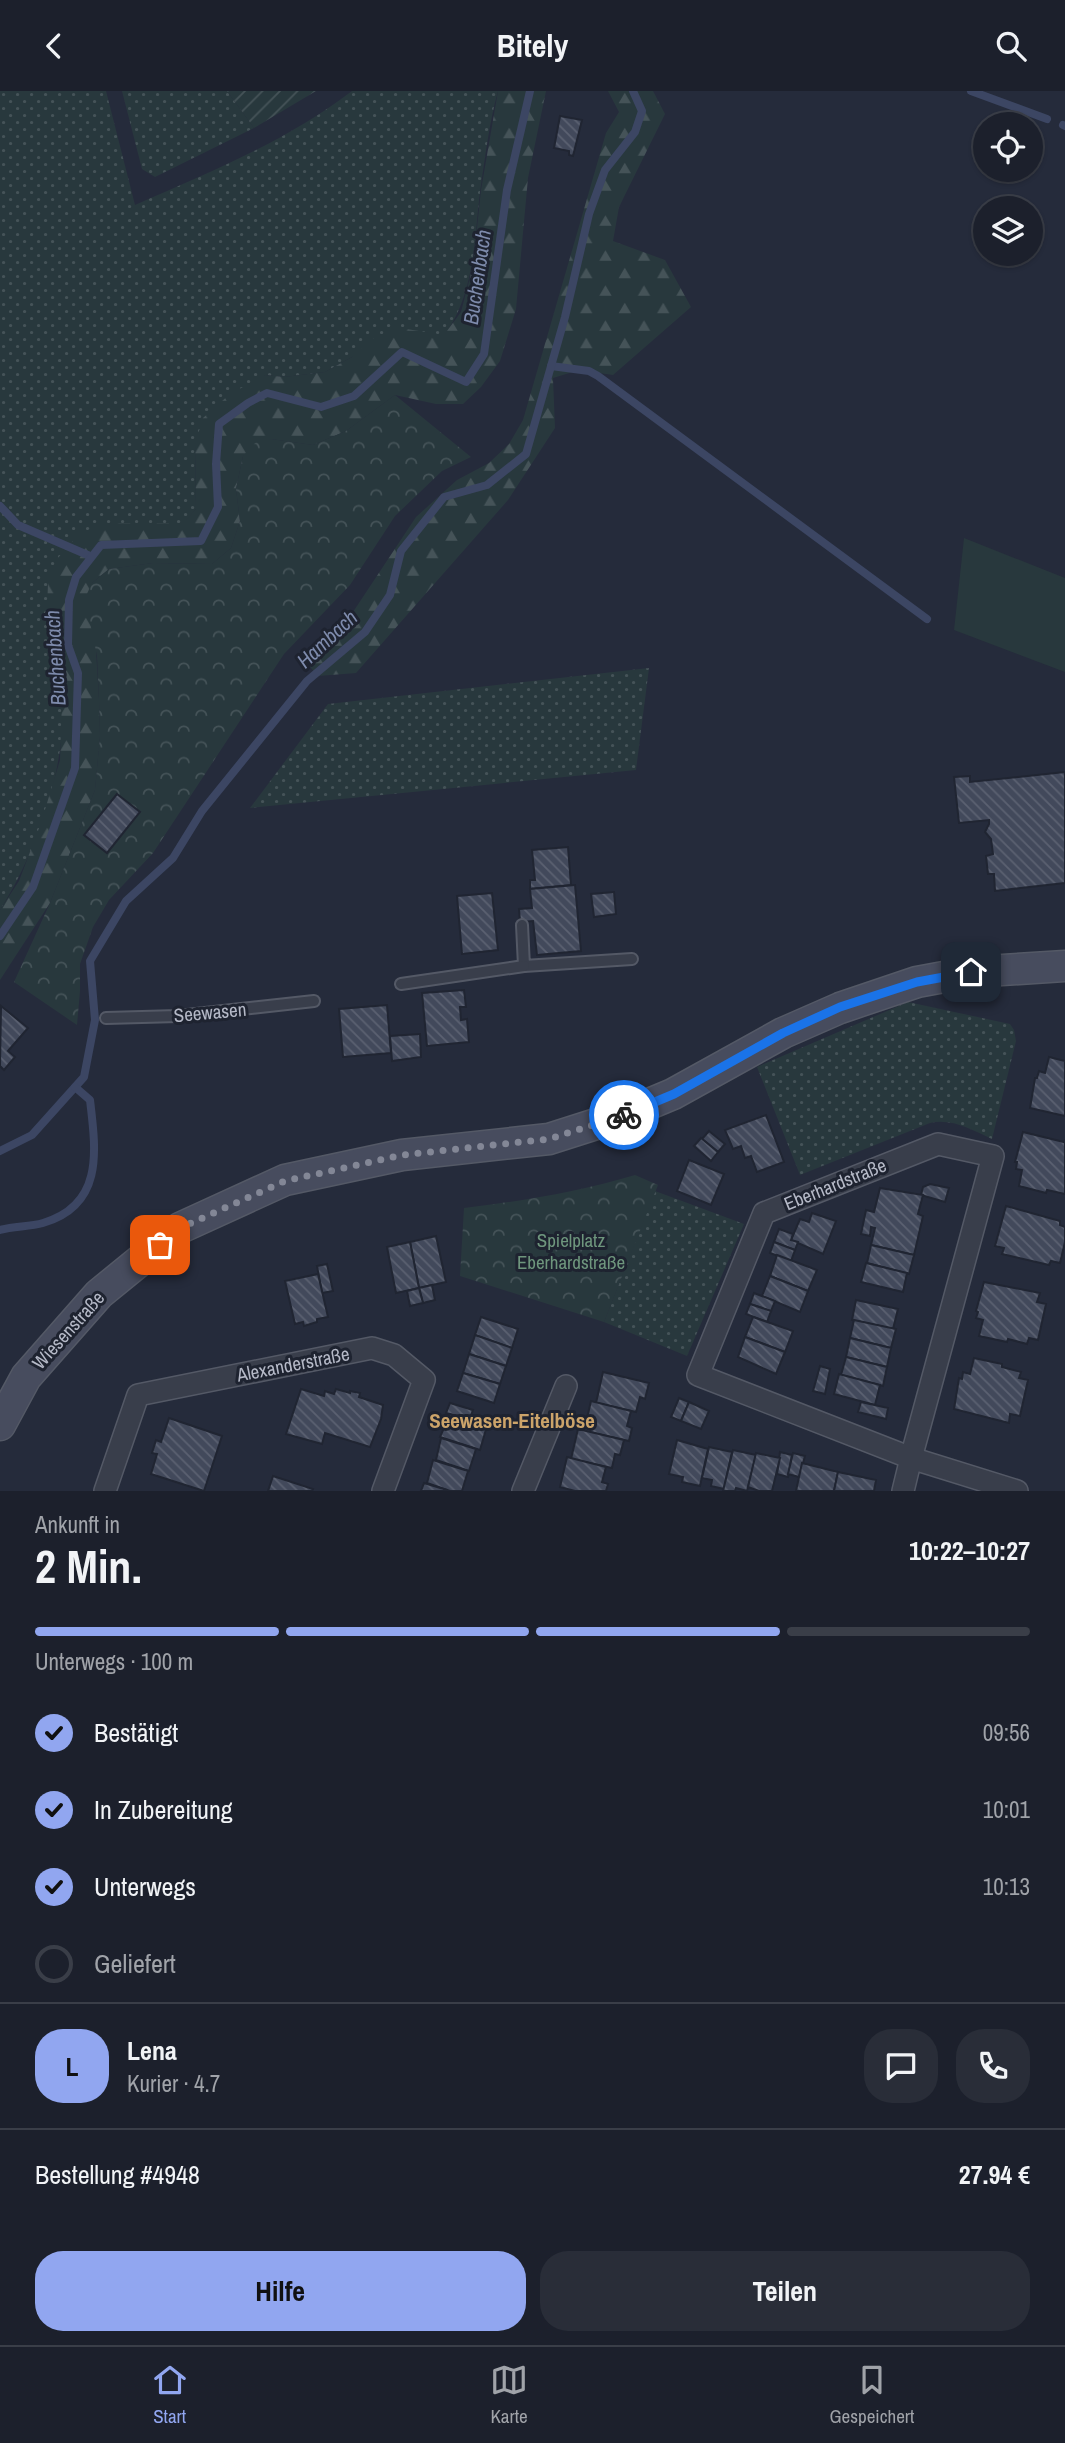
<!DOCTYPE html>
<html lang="de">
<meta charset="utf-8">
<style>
:root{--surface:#1c202c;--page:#292d38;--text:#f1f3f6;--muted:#a0a3a9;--line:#3a3e48;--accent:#91a6f0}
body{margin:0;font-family:"Archivo Narrow",sans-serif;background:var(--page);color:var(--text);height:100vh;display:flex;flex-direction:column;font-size:26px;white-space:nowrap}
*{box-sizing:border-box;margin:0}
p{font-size:23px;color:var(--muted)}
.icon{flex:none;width:38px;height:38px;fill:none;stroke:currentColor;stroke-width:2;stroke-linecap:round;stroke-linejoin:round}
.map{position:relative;height:1400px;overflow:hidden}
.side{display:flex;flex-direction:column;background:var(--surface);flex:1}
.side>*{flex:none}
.controls{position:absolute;left:973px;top:21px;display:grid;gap:14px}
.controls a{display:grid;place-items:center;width:70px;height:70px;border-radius:50%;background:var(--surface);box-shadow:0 2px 5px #0004,0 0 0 2px var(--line);font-size:35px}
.pin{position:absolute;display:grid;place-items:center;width:60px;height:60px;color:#fff;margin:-30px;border-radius:14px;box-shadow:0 4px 10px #0006}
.courier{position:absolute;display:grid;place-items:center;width:70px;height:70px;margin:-35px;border:5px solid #1a73e8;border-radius:50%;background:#fff;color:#222;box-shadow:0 2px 9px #0007}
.summary em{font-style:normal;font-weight:700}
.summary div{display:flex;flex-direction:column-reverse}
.summary{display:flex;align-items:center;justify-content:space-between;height:119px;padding:0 35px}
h1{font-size:46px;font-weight:700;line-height:52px}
.bar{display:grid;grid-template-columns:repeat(4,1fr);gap:10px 7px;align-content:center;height:84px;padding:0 35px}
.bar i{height:9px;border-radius:5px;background:var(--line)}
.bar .selected{background:var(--accent)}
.bar p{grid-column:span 4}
.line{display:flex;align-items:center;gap:18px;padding:0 35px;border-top:2px solid var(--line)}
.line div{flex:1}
.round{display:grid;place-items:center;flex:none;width:74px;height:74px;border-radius:28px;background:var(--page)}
ol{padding:0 35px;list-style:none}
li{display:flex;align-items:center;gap:21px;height:77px}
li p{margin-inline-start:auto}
li .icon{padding:7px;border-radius:50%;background:var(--accent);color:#111;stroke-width:4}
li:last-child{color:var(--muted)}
li i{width:38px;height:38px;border:4px solid var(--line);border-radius:50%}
.action{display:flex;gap:14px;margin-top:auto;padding:14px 35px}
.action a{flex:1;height:80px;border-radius:28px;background:var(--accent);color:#111;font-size:28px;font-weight:700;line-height:80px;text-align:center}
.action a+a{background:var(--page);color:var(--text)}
header{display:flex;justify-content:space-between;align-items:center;height:91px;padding:0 35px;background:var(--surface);font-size:32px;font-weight:700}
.menu{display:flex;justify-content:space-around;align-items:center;height:98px;border-top:2px solid var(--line);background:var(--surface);font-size:19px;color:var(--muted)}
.menu a{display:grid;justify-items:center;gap:4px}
.menu .selected{color:var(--accent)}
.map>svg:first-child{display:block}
.grass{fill:url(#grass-dots)}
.forest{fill:url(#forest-firs)}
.park{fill:url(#park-crowns)}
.garden{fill:url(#garden-furrows)}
.pitch{fill:#28383d}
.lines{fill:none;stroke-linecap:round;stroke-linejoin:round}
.stream{stroke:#3c4663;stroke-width:8}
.building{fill:url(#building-back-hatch);stroke:#202532;stroke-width:2}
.lane-casing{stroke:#545966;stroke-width:14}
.street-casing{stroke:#545966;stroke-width:24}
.secondary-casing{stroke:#545966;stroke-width:33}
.lane{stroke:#393e4b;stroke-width:10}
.street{stroke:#393e4b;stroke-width:21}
.secondary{stroke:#474c5e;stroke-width:30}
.done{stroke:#838796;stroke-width:7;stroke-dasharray:0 12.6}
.route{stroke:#1a73e8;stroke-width:9}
.labels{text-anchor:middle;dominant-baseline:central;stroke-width:6;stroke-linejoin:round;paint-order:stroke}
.street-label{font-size:19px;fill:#b5b9c7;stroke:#1e2330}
.park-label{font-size:19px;fill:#6e967d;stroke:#1e2330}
.water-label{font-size:21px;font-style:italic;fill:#7e8bac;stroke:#1e2330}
.neighbourhood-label{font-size:21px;font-weight:bold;fill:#cca46a;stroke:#1e2330}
</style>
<header><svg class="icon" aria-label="back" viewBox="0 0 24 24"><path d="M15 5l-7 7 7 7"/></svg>Bitely<svg class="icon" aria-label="search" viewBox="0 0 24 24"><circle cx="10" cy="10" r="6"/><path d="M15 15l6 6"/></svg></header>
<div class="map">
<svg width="1065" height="1400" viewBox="0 0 1065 1400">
<defs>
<pattern id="grass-dots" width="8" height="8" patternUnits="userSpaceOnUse" patternTransform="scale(1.75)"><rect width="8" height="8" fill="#28383d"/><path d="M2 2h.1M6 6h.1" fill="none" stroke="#455358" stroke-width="1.8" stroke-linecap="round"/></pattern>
<pattern id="forest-firs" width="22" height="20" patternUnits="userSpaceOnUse" patternTransform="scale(1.75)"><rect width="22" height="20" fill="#28383d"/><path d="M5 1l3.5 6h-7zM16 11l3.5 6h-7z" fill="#455358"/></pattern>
<pattern id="park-crowns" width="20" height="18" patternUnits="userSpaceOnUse" patternTransform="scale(1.75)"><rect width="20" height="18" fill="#28383d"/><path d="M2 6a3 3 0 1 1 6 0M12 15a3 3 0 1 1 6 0" fill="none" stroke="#455358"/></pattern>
<pattern id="garden-furrows" width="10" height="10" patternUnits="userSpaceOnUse" patternTransform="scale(1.75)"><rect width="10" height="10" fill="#28383d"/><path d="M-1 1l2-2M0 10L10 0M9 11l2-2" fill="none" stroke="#455358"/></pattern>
<pattern id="building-back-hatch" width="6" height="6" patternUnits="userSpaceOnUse" patternTransform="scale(1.75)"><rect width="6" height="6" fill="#42495b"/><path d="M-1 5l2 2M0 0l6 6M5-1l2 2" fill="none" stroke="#5b6171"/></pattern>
</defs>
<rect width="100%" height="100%" fill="#252b3b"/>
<!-- grass -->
<g class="grass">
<path d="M0,0H106L135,114C210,81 287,50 352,0H498C489,32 485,68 480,101C474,150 475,202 444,245L423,241L352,266L325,281L284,286L265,284L195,353L196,418L183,433L111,432L48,493C47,531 58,567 62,605C68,673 36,763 0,819Z"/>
<path d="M122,0H227L254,37L155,86L142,78Z"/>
<path d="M649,577L636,679L250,717L328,613Z"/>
<path d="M908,911L1010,933L1014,939L1016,950L992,1048C972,1039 952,1027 930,1032L800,1084L757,976Z"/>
<path d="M655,1100L744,1133L687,1265L604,1231Z"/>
</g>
<!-- forest -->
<g class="forest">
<path d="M498,0H546L528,87L516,218L500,270L481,296L463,313H436L395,304L346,340L313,354L271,348L243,365L236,398L240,430L231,457L212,473L153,472L109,478L92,492L99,609L100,645L95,699L50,812L0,889V819L19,790L41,732L60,669L62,608L56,561L47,518L48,493L57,468L81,441L111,432H183L196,418L195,353L203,327L230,303L265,284L284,286L325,281L352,266L375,246L400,237L444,244L461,221L473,175L481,99Z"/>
<path d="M608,0H653L665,23L619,116L613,150L665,169L691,216L613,284L579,279L553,287L555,337L508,409L356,582L318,585L305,570L351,524L416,426L457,389L489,372L509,353L523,329L606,42L619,21Z"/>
</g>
<!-- park -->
<g class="park">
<path d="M395,304L471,366L442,380L395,425L350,494L284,563L153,762L109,809L93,836L80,873V900L77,934L14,891L50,812L95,699L100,645L99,609L97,565L85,507L92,492L109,478L153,472L212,473L231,457L240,430L236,398L243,365L255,352L271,348L313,354L346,340Z"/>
<path d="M635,1084L658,1094L604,1231L460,1185L464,1117C522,1110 578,1101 635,1084Z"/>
</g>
<!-- garden -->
<path class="garden" d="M227,0H316L254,37Z"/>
<!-- pitch -->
<path class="pitch" d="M964,447L1065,487V581L954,539Z"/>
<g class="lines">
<!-- stream -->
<g class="stream">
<path d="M971,0L1047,28"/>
<path d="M1063,34L1065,35"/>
<path d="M551,275L589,280L598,285L927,528"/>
<path d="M0,415L18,434L90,465"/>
<path d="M0,845L33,796L75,677L78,582L68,554L69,509L76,486L101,454L201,450L218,416L216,373L219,333L248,312L267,302L321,316L354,305L402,261L466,291L484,263L507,99L530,0"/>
<path d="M0,1060L32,1044L84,986L95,929L90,870L126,810L173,767L202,720L307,590L365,541L390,504L401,460L444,406L487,394L526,363L565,226L589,123L605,79L635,41L642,20L633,0"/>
<path d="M0,1139C14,1135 29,1136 43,1132C104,1114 96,1060 90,1009L75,996"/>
</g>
</g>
<!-- building -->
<g class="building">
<path d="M560,25L582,29L573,65L569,64V60L554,57Z"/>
<path d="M1065,681V792L995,800L994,783H988L986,765L993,763L991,748L985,741L989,733V729L959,732L954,686L970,685V691Z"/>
<path d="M117,703L140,721L107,762L84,744Z"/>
<path d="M568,756L571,794L530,798V789H535L532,759Z"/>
<path d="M575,794L581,860L537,864L533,830L520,831L519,818L532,817L530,798Z"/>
<path d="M614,801L616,823L594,826L591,803Z"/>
<path d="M492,802L498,859L462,863L457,805Z"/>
<path d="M464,899L466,916H460L461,929L467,928L469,951L427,955L422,902Z"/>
<path d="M387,914L391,962L343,966L339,918Z"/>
<path d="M1,915L28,937L8,960L15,966L4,979L0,975Z"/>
<path d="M420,943L421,966L392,970L390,945Z"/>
<path d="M1049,966L1065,970V1025L1030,1017L1035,987H1037L1039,980L1045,982Z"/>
<path d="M766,1024L784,1071L757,1081L751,1065L745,1067L741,1055L733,1058L725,1039Z"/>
<path d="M709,1040L725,1053L718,1061L702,1048Z"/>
<path d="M1023,1041L1064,1051L1065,1049V1103L1047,1099L1046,1102L1019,1095L1022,1079L1016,1078L1017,1071H1015Z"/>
<path d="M701,1047L718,1061L711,1070L694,1055Z"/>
<path d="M689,1069L724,1083L711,1114L677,1100Z"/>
<path d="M930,1093L949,1097L945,1111L921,1104L923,1096Z"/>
<path d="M880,1097L923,1104L918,1123L923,1125L914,1164L871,1154L875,1137L871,1136L870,1145L861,1143L866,1119L874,1121Z"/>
<path d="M1006,1115L1060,1130V1134L1065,1136V1151L1060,1172L1051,1170L1049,1174L1002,1163L1004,1157L995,1155Z"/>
<path d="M812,1122L836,1130L823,1163L791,1149L800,1128L809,1131Z"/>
<path d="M779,1138L793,1143L791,1149L798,1151L795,1159L774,1151Z"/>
<path d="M436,1145L446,1191L419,1197L410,1151Z"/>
<path d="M410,1151L419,1197L396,1202L387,1156Z"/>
<path d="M774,1151L795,1159L791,1170L770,1162Z"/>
<path d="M871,1154L914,1164L909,1183L867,1172Z"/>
<path d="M777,1164L817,1179L808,1200L770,1185Z"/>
<path d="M866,1172L907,1182L903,1201L861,1191Z"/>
<path d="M327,1173L333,1200L322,1202L317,1175Z"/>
<path d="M318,1183L328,1226L317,1228V1231L304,1235L303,1231L295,1233L285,1190Z"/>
<path d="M770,1185L808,1200L800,1221L762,1205Z"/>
<path d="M984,1191L1040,1202L1037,1211L1046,1213L1038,1249L1029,1247L1027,1253L1008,1248L1007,1251L979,1245L983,1229L976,1227L978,1221L976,1220Z"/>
<path d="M432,1194L435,1209L423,1212L419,1197Z"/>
<path d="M419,1197L423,1212L410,1215L407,1200Z"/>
<path d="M754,1202L775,1210L771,1220L750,1213Z"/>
<path d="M856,1209L898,1218L893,1238L852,1229Z"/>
<path d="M750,1213L771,1220L767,1231L746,1223Z"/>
<path d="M481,1226L518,1238L512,1257L475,1244Z"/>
<path d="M753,1226L793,1240L785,1261L745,1246Z"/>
<path d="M854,1229L896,1238L891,1257L850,1247Z"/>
<path d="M475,1244L512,1257L506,1275L469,1263Z"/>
<path d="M745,1246L785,1261L776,1283L738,1266Z"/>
<path d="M850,1247L891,1257L887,1276L846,1266Z"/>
<path d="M469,1263L506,1275L500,1293L463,1282Z"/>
<path d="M846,1266L887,1276L883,1295L841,1284Z"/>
<path d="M974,1267L1002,1273V1276L1021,1281L1019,1287L1028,1289L1020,1325L1010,1323L1009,1332L954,1318L959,1287L962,1288L963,1281L970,1283Z"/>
<path d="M820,1275L830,1278L825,1303L813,1300Z"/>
<path d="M603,1281L649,1292L645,1308L640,1306L636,1321L596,1312Z"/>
<path d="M463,1282L500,1293L494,1312L457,1300Z"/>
<path d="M839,1283L880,1294L875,1314L834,1303Z"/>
<path d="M301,1298L324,1305L325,1300L334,1303L336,1298L350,1302V1300L360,1302L359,1306L383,1314L381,1328L370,1356L325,1342L322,1353L286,1343Z"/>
<path d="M679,1307L689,1311L681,1330L671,1326Z"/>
<path d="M591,1310L631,1320L627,1335L632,1337L629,1350L584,1340Z"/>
<path d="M689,1311L709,1320L701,1338L681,1330Z"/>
<path d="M861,1311L888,1317L886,1328L858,1321Z"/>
<path d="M450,1312L473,1319L469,1330L446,1322Z"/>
<path d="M450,1323L487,1335L480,1359L440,1346Z"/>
<path d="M169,1327L222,1345L204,1400L151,1383L157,1363L152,1362L156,1349L161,1351Z"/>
<path d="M578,1338L624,1349L620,1364L615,1363L612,1377L571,1368Z"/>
<path d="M441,1347L476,1358L469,1380L436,1369Z"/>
<path d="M677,1349L708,1358L700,1395L682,1391L683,1386L669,1383Z"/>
<path d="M709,1356L732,1361L724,1398L711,1395L712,1389L702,1387Z"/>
<path d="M733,1359L756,1364L747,1400L736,1397L735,1400H723Z"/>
<path d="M780,1361L792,1364L788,1386L777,1383Z"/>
<path d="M756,1362L780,1367L772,1400H759L748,1396Z"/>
<path d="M793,1362L805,1365L799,1386L788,1383Z"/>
<path d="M567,1366L606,1376L602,1391L608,1393L606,1400H575L560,1396Z"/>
<path d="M433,1369L468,1380L462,1400H450L427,1392Z"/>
<path d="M802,1372L838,1381L834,1400H796Z"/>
<path d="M838,1381L876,1389L874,1400H834Z"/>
<path d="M273,1385L313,1398L312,1400H268Z"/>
<path d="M424,1392L447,1399V1400H421Z"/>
</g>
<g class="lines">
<defs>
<g id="lane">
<path d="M522,834L524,875L632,868"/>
<path d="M401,893L524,875"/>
<path d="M106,927L178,925L314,910"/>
</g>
<g id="street">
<path d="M105,1400L138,1304L372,1257L394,1264L424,1289L383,1400"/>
<path d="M523,1400L566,1295"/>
<path d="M903,1400L911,1367L993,1065L938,1053L764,1122L698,1284L911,1367L1017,1400"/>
</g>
<path id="secondary" d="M0,1334L26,1286L99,1203L180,1137L285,1089L402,1064L549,1048L618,1026L673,1003L783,942L840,917L917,891L971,881L1065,875"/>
</defs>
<!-- lane casing -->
<use href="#lane" class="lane-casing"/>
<!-- street casing -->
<use href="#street" class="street-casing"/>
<!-- secondary casing -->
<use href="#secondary" class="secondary-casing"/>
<!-- lane -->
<use href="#lane" class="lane"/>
<!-- street -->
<use href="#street" class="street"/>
<!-- secondary -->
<use href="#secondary" class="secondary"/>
</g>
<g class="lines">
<!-- done -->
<path class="done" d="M160,1154L180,1137L285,1090L402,1064L549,1048L624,1024"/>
<!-- route -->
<path class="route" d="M624,1024L674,1003L783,942L840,916L917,891L971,881"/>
</g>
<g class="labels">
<!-- street labels -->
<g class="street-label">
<text transform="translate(210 921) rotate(-5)">Seewasen</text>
<text transform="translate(835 1093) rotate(-22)">Eberhardstraße</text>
<text transform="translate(68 1239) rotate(-48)">Wiesenstraße</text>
<text transform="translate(293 1273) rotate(-11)">Alexanderstraße</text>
</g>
<!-- park labels -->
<g class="park-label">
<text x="571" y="1149">Spielplatz<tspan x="571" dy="22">Eberhardstraße</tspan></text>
</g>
<!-- water labels -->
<g class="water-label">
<text transform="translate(477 186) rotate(-82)">Buchenbach</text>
<text transform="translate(327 548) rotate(-43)">Hambach</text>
<text transform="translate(55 567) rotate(-94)">Buchenbach</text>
</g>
<!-- neighbourhood labels -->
<g class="neighbourhood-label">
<text x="512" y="1329">Seewasen-Eitelböse</text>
</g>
</g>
</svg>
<div class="controls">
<a><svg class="icon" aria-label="locate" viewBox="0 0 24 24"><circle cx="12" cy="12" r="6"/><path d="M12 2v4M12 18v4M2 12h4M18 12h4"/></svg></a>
<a><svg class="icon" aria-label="layers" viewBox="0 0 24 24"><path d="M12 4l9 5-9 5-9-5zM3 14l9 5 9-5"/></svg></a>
</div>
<div class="pin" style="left:160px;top:1154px;background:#ea580c"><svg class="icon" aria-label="bag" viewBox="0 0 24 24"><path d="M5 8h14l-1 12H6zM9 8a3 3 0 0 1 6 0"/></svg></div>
<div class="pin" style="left:971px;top:881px;background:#1f2937"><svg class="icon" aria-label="home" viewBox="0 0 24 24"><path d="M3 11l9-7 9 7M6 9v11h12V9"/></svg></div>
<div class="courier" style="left:624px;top:1024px"><svg class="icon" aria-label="bike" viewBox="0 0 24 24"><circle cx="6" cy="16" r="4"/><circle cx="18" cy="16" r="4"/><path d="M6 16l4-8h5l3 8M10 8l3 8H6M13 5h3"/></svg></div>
</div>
<section class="side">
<div class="summary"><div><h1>2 Min.</h1><p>Ankunft in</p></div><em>10:22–10:27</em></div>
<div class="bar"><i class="selected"></i><i class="selected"></i><i class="selected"></i><i></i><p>Unterwegs · 100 m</p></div>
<ol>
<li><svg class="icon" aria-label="check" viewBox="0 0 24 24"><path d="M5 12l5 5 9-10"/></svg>Bestätigt<p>09:56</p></li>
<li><svg class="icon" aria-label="check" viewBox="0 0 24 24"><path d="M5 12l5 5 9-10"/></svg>In Zubereitung<p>10:01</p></li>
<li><svg class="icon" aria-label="check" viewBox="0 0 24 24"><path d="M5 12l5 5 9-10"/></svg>Unterwegs<p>10:13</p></li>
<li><i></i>Geliefert</li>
</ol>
<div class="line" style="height:126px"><b class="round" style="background:var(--accent);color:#111">L</b><div><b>Lena</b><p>Kurier · 4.7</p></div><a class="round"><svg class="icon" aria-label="chat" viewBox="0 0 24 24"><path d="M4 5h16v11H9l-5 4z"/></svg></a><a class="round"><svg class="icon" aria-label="phone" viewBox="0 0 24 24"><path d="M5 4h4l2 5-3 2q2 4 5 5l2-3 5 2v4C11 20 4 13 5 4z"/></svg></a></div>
<div class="line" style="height:91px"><div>Bestellung #4948</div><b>27.94 €</b></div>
<div class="action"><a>Hilfe</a><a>Teilen</a></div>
</section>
<nav class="menu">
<a class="selected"><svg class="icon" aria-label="home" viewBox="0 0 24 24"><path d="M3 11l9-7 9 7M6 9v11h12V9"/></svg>Start</a>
<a><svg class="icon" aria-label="map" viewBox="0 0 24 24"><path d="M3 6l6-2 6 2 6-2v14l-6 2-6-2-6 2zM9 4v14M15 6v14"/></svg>Karte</a>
<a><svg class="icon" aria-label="saved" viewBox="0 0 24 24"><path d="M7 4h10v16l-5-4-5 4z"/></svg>Gespeichert</a>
</nav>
